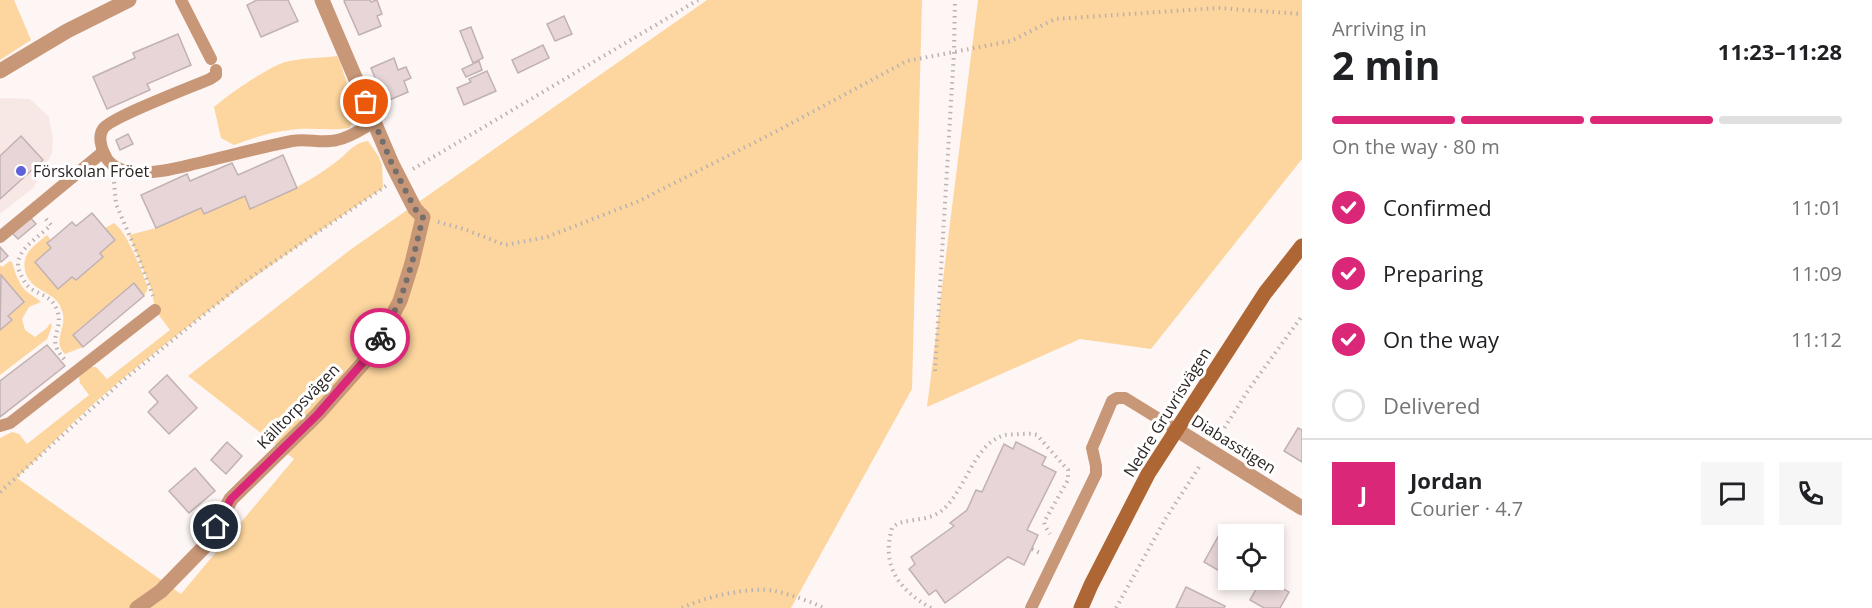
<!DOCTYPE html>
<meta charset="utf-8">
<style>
:root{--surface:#fff;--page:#f6f6f6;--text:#202124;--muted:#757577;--line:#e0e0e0;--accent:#db2777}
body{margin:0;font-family:"Open Sans",sans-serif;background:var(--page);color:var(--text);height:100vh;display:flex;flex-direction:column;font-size:22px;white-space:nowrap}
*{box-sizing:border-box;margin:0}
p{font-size:20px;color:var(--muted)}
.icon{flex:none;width:33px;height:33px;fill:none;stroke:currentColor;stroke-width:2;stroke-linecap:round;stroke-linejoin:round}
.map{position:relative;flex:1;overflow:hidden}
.sheet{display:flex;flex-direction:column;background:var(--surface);width:570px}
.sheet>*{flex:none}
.controls{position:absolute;left:1218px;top:524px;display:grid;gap:12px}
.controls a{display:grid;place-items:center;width:66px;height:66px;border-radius:0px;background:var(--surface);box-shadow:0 3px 9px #0003;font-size:30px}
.pin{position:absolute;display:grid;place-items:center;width:51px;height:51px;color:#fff;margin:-26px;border:3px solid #fff;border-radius:50%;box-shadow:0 2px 6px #0007}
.courier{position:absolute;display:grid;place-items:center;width:60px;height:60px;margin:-30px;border:4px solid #db2777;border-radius:50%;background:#fff;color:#222;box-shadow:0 2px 8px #0007}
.overview em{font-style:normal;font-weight:700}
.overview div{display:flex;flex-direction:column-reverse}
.overview{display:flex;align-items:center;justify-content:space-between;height:102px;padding:0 30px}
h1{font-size:39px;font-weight:700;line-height:45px}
.bar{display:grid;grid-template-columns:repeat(4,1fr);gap:9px 6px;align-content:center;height:72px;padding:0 30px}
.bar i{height:8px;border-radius:4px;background:var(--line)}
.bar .on{background:var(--accent)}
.bar p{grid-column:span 4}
.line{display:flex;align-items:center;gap:15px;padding:0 30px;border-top:2px solid var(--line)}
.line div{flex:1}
.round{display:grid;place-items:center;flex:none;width:63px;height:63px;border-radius:0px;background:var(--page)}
ol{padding:0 30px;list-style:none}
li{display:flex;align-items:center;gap:18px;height:66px}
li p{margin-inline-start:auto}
li .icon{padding:6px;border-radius:50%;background:var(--accent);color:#fff;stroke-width:4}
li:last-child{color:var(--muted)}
li i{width:33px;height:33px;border:3px solid var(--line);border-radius:50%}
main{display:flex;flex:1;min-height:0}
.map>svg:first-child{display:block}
.built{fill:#f8e8e5}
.green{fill:#fdd69f}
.building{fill:#e7d5d7;stroke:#c2b1b3;stroke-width:1.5}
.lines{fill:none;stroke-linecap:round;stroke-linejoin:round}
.path{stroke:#b9b2b0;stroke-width:4;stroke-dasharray:1.5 4.5;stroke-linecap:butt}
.lane{stroke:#c89777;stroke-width:12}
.street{stroke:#c89777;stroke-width:15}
.secondary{stroke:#ad6634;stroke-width:15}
.done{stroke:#746e6c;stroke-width:6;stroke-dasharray:0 10.8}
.route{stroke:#db2777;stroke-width:8}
.poi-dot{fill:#5e61d9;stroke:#fff;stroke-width:2}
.labels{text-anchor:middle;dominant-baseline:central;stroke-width:6;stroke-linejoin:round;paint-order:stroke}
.poi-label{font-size:16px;fill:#2b2423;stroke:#fff;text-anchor:start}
.street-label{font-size:16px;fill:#2b2423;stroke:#fff}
</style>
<main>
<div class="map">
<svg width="1302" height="608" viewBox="0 0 1302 608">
<rect width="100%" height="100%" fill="#fdf6f4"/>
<!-- built -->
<path class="built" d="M4,98L30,99L49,117L53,139L52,153L33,188L0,214V99Z"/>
<!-- green -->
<g class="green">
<path d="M0,0H14L31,40L0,60Z"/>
<path d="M707,0H922L912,389L791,608H0V438L12,432L19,434L27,444L89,395L80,383L79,377L91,367H96L107,379L170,330L155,310L152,291L129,235L156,228L201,208L205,214L245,196L251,209C285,194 312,181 341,158C350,150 356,142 368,141L379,157L382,165L383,188C288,252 194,318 106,393C75,419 47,449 17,478L181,594L294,459L188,376L350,250Z"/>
<path d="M978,0H1302V159L1151,349L1080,339L927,407Z"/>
<path d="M337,56L340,62L354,104L355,119L349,128C329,131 310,127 290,130C271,132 253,138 234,145L221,138L214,107C229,94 267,68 285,62C301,58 320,58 337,56Z"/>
<path d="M114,223C128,233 142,272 148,288L144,296L133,284L73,334L83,347L65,354C52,342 66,329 63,314C58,294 47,296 34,285C24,277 21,262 29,251C34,245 41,240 47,235L51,240L47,243L51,248L35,262L58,289L72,277L76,280L103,257L100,253L105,228Z"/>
<path d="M10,261L12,262C15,272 18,282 25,290C30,295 36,297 41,302L29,307L22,319L25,330L35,337L47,328L50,323L52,326L47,339L0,375V330L12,320L8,316L24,302L0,276V265L2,267Z"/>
</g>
<!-- building -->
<g class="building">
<path d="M257,0H288L298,21L261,37L247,5Z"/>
<path d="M346,0H370L371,2L377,0L382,14L377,16L381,26L359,35L344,1Z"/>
<path d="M564,16L572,34L555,41L547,24Z"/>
<path d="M471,27L483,58L473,63L460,31Z"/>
<path d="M178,34L191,65L147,84L150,90L107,109L93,77L135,58L133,53Z"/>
<path d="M543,45L549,58L518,73L512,60Z"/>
<path d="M394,58L398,70L406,67L411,78L404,81L408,92L385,102L371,68Z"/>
<path d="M479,61L482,70L466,77L462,69Z"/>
<path d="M487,71L496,91L464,105L457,88L471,82L469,79Z"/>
<path d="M128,134L133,144L120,150L116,140Z"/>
<path d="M21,136L43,160L0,199V156Z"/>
<path d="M283,155L297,188L250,209L245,196L204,214L201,208L156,228L141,195L187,174L190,181L232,163L238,175Z"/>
<path d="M92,213L115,240L100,253L103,257L76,280L72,277L58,289L35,262L51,248L47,243L51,240L72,222L76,226Z"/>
<path d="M29,216L36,224L18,239L11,232Z"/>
<path d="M0,247L8,256L1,262L0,261Z"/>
<path d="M1,275L24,302L8,316L12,320L0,330Z"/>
<path d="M134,283L144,296L83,347L73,335Z"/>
<path d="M47,345L65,366L0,417V381Z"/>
<path d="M167,375L197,408L169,434L148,412L158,402L149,392Z"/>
<path d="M1298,428L1302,430V462L1284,451Z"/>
<path d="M227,442L242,456L226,474L211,460Z"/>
<path d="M1016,442L1046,457L1042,465L1056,472L1027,530L1038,535L1024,565L1008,557L945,603L936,590L929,595L909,569L915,564L911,557L954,526L950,523L967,510L976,490L982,492L1004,444L1013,449Z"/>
<path d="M195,468L215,491L189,513L169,491Z"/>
<path d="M1224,526L1239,534H1228V576L1204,562Z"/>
<path d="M1262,579H1265L1289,592L1280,608H1264L1250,600Z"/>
<path d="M1186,587L1225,606L1224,608H1176Z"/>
</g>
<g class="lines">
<!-- path -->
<g class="path">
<path d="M413,169L698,0"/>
<path d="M114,182L116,204L137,253L153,296"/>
<path d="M46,219L51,225C37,239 9,253 21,275C24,281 27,287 33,290C43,296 52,297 57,310C65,333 43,337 66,361"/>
<path d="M438,222L464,229L505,245L547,237L639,201L775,132L907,61L1011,41L1055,19L1219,8L1302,14"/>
<path d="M935,371L954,52L955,0"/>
<path d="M1218,438L1249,389L1302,316"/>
<path d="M0,492L120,383L244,282L386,186"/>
<path d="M1032,549L1042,554"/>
<path d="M682,608C704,597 751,586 775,591C792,595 809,601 824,608"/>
<path d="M931,608C899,590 881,566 892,528C902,517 924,523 940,512C965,494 973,443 1005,435C1009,434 1014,435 1019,434C1025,434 1031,433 1037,435L1068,470V480L1044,522L1045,526L1050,534"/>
<path d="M1116,608L1166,518L1201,464"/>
</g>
<!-- lane -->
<g class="lane">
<path d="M181,0L211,59"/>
<path d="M216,70V75L210,79C194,86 109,118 103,129C98,136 101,148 105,155C110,167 122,171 135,172C158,174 180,167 203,162C232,155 262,147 292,141C307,138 322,144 337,140C351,137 362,129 374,122"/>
<path d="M0,237L103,152"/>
<path d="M0,426L10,423L155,310"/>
<path d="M1031,608L1096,474V466L1092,448L1112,401L1117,398H1125L1177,430"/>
</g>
<!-- street -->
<g class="street">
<path d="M0,71L67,31L129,0"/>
<path d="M1177,430L1302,508"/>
<path d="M137,608L161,591L207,544L231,499L318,414L372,353L400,301L412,263L423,217L415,209L392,164L322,0"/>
</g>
<!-- secondary -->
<path class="secondary" d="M1081,608L1091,585L1148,474L1265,293L1302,246"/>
</g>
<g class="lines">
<!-- done -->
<path class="done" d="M366,102L392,164L415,209L423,217L412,263L400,301L380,338"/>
<!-- route -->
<path class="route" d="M216,527L231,499L318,414L372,352L380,338"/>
</g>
<!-- markers -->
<circle class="poi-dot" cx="21" cy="171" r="6"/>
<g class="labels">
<!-- poi labels -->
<g class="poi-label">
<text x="33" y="171">Förskolan Fröet</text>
</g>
<!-- street labels -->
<g class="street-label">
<text transform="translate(298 406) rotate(-46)">Källtorpsvägen</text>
<text transform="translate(1167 412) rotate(-58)">Nedre Gruvrisvägen</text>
<text transform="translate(1234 444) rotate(32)">Diabasstigen</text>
</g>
</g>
</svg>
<div class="controls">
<a><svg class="icon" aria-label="locate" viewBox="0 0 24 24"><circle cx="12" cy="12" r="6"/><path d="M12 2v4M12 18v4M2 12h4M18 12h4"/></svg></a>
</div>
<div class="pin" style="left:366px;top:102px;background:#ea580c"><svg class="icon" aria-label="bag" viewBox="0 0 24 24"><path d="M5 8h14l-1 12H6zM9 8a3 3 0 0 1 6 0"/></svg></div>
<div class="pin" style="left:216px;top:527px;background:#1f2937"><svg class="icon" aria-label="home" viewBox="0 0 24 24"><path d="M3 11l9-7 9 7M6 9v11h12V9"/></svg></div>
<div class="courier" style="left:380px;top:338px"><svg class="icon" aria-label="bike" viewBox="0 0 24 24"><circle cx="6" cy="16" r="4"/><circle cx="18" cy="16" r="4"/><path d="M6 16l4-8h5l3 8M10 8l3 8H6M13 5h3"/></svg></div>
</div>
<section class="sheet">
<div class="overview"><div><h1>2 min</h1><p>Arriving in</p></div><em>11:23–11:28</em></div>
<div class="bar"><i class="on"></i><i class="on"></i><i class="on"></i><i></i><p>On the way · 80 m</p></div>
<ol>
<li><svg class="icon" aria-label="check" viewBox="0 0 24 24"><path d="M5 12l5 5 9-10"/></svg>Confirmed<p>11:01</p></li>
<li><svg class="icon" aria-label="check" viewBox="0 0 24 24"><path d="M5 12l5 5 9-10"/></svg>Preparing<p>11:09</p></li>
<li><svg class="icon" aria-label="check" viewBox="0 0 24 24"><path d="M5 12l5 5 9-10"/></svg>On the way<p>11:12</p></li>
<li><i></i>Delivered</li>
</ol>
<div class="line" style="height:108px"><b class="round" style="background:var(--accent);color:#fff">J</b><div><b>Jordan</b><p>Courier · 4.7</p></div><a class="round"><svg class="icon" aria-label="chat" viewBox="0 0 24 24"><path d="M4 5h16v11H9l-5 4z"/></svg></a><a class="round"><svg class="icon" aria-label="phone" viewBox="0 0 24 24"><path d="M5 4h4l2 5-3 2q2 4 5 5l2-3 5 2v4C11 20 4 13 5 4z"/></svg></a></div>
</section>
</main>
